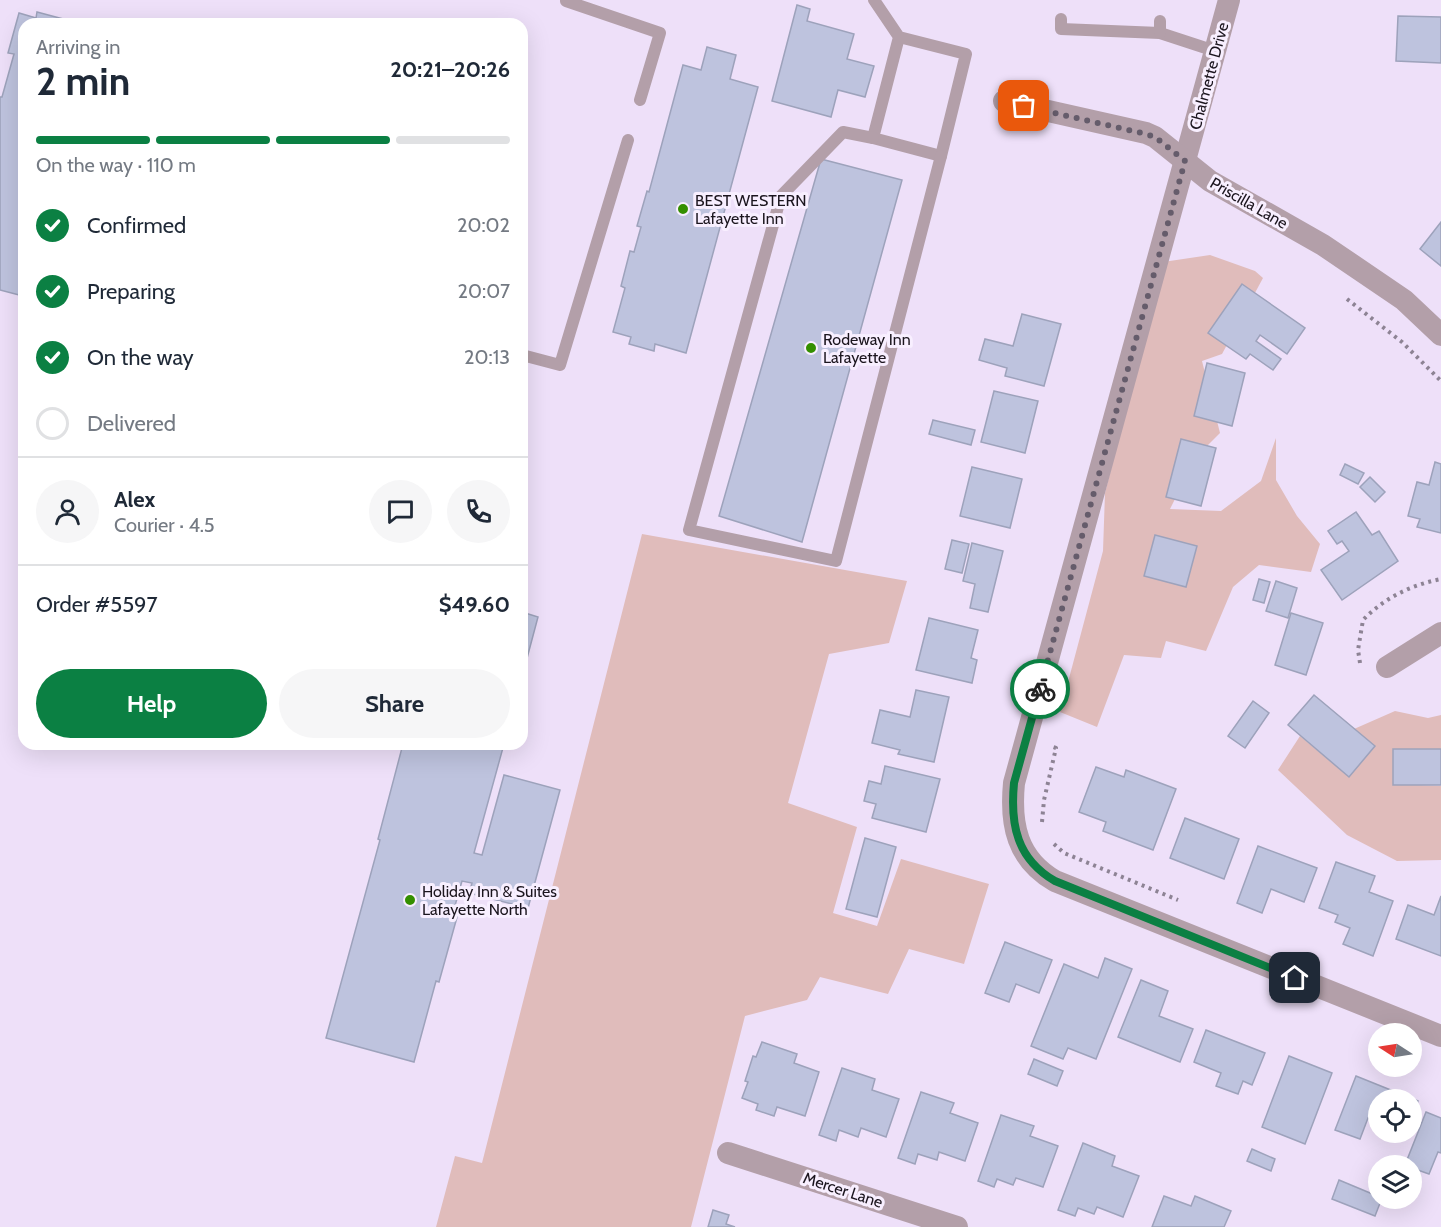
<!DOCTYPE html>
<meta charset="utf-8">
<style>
:root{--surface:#fff;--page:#f6f6f7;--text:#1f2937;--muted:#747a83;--line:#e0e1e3;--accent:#0b8043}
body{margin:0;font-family:Cabin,sans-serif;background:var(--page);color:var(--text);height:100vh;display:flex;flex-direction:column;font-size:22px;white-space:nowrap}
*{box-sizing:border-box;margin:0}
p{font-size:20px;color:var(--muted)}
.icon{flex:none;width:33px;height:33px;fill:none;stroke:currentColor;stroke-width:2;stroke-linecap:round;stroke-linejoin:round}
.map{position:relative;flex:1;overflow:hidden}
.panel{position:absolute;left:18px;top:18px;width:510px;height:732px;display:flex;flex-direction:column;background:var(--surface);border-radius:18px;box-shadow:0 6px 24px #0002}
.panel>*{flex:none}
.needle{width:39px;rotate:282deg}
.tools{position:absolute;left:1368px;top:1023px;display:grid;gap:12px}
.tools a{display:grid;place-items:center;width:54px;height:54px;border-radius:50%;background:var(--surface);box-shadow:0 6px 24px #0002;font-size:30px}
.pin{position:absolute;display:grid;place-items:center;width:51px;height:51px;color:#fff;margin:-26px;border-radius:12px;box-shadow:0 3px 9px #0006}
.courier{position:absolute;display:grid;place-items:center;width:60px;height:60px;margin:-30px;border:4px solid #0b8043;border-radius:50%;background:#fff;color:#222;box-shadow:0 2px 8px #0007}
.summary em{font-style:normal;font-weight:700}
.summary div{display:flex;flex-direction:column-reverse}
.summary{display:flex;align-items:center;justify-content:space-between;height:102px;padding:0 18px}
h1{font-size:39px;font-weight:700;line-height:45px}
.bar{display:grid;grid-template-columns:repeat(4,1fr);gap:9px 6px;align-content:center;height:72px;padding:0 18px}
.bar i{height:8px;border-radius:4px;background:var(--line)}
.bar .on{background:var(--accent)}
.bar p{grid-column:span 4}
.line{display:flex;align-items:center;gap:15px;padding:0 18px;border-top:2px solid var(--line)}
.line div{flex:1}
.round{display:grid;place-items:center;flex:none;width:63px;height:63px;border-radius:32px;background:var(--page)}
ol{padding:0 18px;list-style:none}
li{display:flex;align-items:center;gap:18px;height:66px}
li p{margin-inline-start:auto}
li .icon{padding:6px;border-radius:50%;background:var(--accent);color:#fff;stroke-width:4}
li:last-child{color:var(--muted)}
li i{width:33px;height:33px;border:3px solid var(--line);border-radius:50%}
.primary-button{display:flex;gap:12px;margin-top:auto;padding:12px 18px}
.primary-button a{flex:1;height:69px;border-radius:36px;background:var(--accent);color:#fff;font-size:24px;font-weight:700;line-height:69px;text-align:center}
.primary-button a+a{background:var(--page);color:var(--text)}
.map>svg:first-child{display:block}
.green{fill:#e0bcbb}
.building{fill:#bec3de;stroke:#9da2bb;stroke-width:1.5}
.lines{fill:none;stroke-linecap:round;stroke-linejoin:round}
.path{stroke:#8d8394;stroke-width:4;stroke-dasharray:3 4.5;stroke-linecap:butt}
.service{stroke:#b39fa9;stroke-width:12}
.minor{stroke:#b39fa9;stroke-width:22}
.done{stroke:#655c6b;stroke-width:6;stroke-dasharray:0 10.8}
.route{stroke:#0b8043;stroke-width:8}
.poi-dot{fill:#348f00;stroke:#f8efff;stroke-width:2}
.labels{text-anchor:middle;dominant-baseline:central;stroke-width:6;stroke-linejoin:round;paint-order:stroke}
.street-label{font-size:16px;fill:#1b151e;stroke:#f8efff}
.poi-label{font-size:16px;fill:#1b151e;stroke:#f8efff;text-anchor:start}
</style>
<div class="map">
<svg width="1441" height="1227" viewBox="0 0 1441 1227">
<rect width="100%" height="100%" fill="#eee0f9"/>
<!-- green -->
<g class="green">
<path d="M1210,255L1255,271L1263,278L1222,354L1202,361L1220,433L1196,457L1170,509L1221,511L1261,481L1276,438V480L1297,516L1320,544L1311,572L1259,565L1233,587L1206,651L1166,641L1161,658L1124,655L1097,727L1060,712L1103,551L1105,493L1163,262Z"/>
<path d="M642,534L907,581L889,643L829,654L788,803L857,827L833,913L877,926L901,859L989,884L964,964L909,949L888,994L820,977L807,1000L745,1016L691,1227H436L455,1156L482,1163Z"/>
<path d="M1395,711L1428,718L1441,715V749H1394L1393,784L1441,786V860L1397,861L1347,835L1278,770L1300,736L1349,777L1354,729Z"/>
</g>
<!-- building -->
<g class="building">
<path d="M797,5L810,9L807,21L854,34L847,59L874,66L865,97L838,90L831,117L772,101Z"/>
<path d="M37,12L82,24H24L23,296L0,290V97H2L14,54L8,53L19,13L36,18Z"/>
<path d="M1398,16L1441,17V63L1396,61Z"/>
<path d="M707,47L736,55L730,79L758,87L686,353L655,344L654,351L629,344L631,337L613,332L625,288L621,286L630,251L634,252L641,227L637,226L647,191L649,192L683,65L701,70Z"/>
<path d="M821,159L902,180L802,542L719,516Z"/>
<path d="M1441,222V266L1420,249Z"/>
<path d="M1242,284L1305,328L1287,354L1260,335L1256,341L1281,359L1273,370L1250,354L1246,359L1208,333Z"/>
<path d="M1022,314L1061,324L1044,386L1005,376L1007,368L979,360L985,339L1013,346Z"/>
<path d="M1207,363L1245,373L1232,426L1194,416Z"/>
<path d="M994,391L1038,401L1025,453L981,442Z"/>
<path d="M933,420L975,430L971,445L929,434Z"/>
<path d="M1181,439L1216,448L1201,506L1166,497Z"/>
<path d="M1435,462L1441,464V533L1417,527L1420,519L1408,516L1417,482L1429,485Z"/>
<path d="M1345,464L1364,473L1358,484L1340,475Z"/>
<path d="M972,467L1022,479L1010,528L960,516Z"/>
<path d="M1370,477L1385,492L1375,502L1360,487Z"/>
<path d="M1356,512L1372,535L1379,531L1398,561L1342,600L1321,570L1349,551L1342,541L1337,544L1328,531Z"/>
<path d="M1155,535L1197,546L1186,587L1144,576Z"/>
<path d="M952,540L969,544L962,573L945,569Z"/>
<path d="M972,543L1003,551L988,612L970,608L975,584L963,581Z"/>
<path d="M1259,579L1270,582L1264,603L1253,600Z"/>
<path d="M1276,581L1297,588L1288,618L1266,611Z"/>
<path d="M522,612L538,617L522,677Z"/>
<path d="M1291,613L1323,623L1306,675L1275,665Z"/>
<path d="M929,618L978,630L971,658L977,660L972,683L916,670Z"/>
<path d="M916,690L949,697L934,762L898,754L900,750L872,743L880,710L910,717Z"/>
<path d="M1314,695L1375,746L1349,777L1288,725Z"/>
<path d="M1253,701L1269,713L1245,748L1228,736Z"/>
<path d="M403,744H504L474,853L482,855L504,775L560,790L528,908L469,893L472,883L462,881L454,909L459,910L439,982L436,981L414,1062L326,1038L380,840L378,839Z"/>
<rect x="1393" y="749" width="48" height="36"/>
<path d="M885,766L940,779L926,832L872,818L876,804L864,801L869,781L881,784Z"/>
<path d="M1096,767L1124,777L1126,770L1176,789L1153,850L1103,831L1106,822L1079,812Z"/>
<path d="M1185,818L1239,839L1224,879L1170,858Z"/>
<path d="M865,838L896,847L877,917L846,909Z"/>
<path d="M1258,846L1317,868L1304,902L1271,889L1262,913L1237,903Z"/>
<path d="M1336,862L1375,876L1369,892L1393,901L1373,956L1343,944L1350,928L1335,922L1338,915L1319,908Z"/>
<path d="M1441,896V956L1396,939L1408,905L1434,915Z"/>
<path d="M1005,942L1052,960L1039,993L1016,984L1009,1002L985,993Z"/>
<path d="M1105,958L1132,969L1096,1059L1068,1048L1063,1059L1031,1046L1064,964L1098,978Z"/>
<path d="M1141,980L1168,991L1159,1016L1193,1029L1180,1062L1118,1037Z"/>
<path d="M1206,1030L1265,1053L1252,1085L1243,1081L1238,1094L1216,1086L1221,1073L1194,1062Z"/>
<path d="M762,1042L797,1054L794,1063L819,1072L805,1116L777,1107L774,1116L756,1110L758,1104L742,1098L748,1082L745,1081L753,1056L756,1057Z"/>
<path d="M1289,1056L1332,1073L1305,1144L1262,1127Z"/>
<path d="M1034,1059L1063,1071L1057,1086L1028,1074Z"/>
<path d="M842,1068L875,1079L872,1090L899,1099L886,1137L861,1128L858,1137L839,1130L836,1141L819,1135Z"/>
<path d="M1356,1076L1418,1101L1412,1118V1100H1378V1123L1368,1118L1360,1139L1335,1130Z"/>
<path d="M921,1092L954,1103L950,1113L978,1123L965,1161L939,1152L937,1160L918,1154L915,1164L898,1158Z"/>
<path d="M1426,1112L1441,1118V1153L1438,1152L1429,1174L1412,1168V1166L1405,1165Z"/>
<path d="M1001,1115L1034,1126L1030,1136L1058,1146L1043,1187L1016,1178L1013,1185L997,1179L994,1187L978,1181Z"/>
<path d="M1083,1143L1115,1156L1112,1166L1139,1176L1123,1217L1097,1207L1094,1214L1078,1208L1075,1216L1058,1210Z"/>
<path d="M1252,1149L1275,1159L1271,1171L1247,1161Z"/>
<path d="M1339,1180L1382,1198L1375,1216L1332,1199Z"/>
<path d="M1164,1196L1191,1206L1195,1196L1231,1211L1224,1227H1152Z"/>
<path d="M713,1210L729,1215L726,1224L735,1227H708Z"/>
</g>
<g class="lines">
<!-- path -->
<g class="path">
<path d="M1347,299L1402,342L1441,381"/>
<path d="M1360,663L1358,650L1363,620C1384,598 1411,585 1441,579"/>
<path d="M1042,822L1044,800L1056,748L1050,746"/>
<path d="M1054,844L1064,853L1178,900"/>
</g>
<!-- service -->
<g class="service">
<path d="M874,0L899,37L966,54L941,156L873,138L899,37"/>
<path d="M566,1L660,33L640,100"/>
<path d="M1061,19V29L1160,33L1215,51"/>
<path d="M1160,33V21"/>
<path d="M873,138L843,132L781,196L689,530L836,561L941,156"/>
<path d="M522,355L560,365L628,140"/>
</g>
<!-- minor -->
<g class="minor">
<path d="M1229,0L1014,783C1010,825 1017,859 1055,881L1441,1036"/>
<path d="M1004,101L1146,133L1155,137L1210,181L1323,245L1404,300L1441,335"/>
<path d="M1387,667L1441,633"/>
<path d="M728,1153L957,1227"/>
</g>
</g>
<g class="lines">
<!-- done -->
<path class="done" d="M1024,106L1146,134L1155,137L1185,161L1040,689"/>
<!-- route -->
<path class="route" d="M1040,689L1014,783C1010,825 1017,859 1055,881L1295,978"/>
</g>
<!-- markers -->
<g class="poi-dot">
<circle cx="683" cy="209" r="6"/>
<circle cx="811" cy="348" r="6"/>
<circle cx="410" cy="900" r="6"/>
</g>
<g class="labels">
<!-- street labels -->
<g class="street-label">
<text transform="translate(1209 76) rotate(-75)">Chalmette Drive</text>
<text transform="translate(1249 203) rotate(30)">Priscilla Lane</text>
<text transform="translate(843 1190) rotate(18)">Mercer Lane</text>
</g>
<!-- poi labels -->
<g class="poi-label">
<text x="695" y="200">BEST WESTERN<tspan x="695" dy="18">Lafayette Inn</tspan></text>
<text x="823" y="339">Rodeway Inn<tspan x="823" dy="18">Lafayette</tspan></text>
<text x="422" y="891">Holiday Inn &amp; Suites<tspan x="422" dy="18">Lafayette North</tspan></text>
</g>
</g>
</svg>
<div class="tools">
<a><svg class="needle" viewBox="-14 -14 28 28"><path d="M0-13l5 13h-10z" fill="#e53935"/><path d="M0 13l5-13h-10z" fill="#747a83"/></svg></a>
<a><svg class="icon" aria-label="locate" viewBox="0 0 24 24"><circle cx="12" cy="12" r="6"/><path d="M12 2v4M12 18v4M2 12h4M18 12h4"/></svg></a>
<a><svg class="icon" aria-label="layers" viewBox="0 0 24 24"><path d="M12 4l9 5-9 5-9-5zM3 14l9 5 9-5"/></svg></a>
</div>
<div class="pin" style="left:1024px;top:106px;background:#ea580c"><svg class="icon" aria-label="bag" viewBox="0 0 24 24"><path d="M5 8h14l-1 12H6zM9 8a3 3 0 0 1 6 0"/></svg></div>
<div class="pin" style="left:1295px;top:978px;background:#1f2937"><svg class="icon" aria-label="home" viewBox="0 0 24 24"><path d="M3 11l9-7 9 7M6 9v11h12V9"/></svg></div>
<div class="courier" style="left:1040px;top:689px"><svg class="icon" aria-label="bike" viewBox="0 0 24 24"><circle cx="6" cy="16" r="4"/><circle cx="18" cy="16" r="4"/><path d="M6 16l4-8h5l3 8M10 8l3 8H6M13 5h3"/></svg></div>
<section class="panel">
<div class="summary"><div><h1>2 min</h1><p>Arriving in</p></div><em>20:21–20:26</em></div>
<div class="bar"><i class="on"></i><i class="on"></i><i class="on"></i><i></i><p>On the way · 110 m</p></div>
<ol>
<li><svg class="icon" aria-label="check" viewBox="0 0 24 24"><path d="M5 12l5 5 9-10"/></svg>Confirmed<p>20:02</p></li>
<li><svg class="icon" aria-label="check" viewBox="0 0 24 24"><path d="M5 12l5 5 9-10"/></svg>Preparing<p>20:07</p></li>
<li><svg class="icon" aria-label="check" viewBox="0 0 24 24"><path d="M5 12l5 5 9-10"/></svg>On the way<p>20:13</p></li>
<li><i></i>Delivered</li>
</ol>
<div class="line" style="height:108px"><a class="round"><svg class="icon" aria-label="person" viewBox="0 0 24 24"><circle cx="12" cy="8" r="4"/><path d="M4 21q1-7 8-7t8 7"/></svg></a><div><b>Alex</b><p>Courier · 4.5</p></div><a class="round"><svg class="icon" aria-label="chat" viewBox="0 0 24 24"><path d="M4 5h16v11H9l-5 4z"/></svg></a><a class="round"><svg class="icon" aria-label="phone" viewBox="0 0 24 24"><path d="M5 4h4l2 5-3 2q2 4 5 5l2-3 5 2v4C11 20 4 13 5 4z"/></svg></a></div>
<div class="line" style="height:78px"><div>Order #5597</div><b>$49.60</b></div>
<div class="primary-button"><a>Help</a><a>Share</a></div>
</section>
</div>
